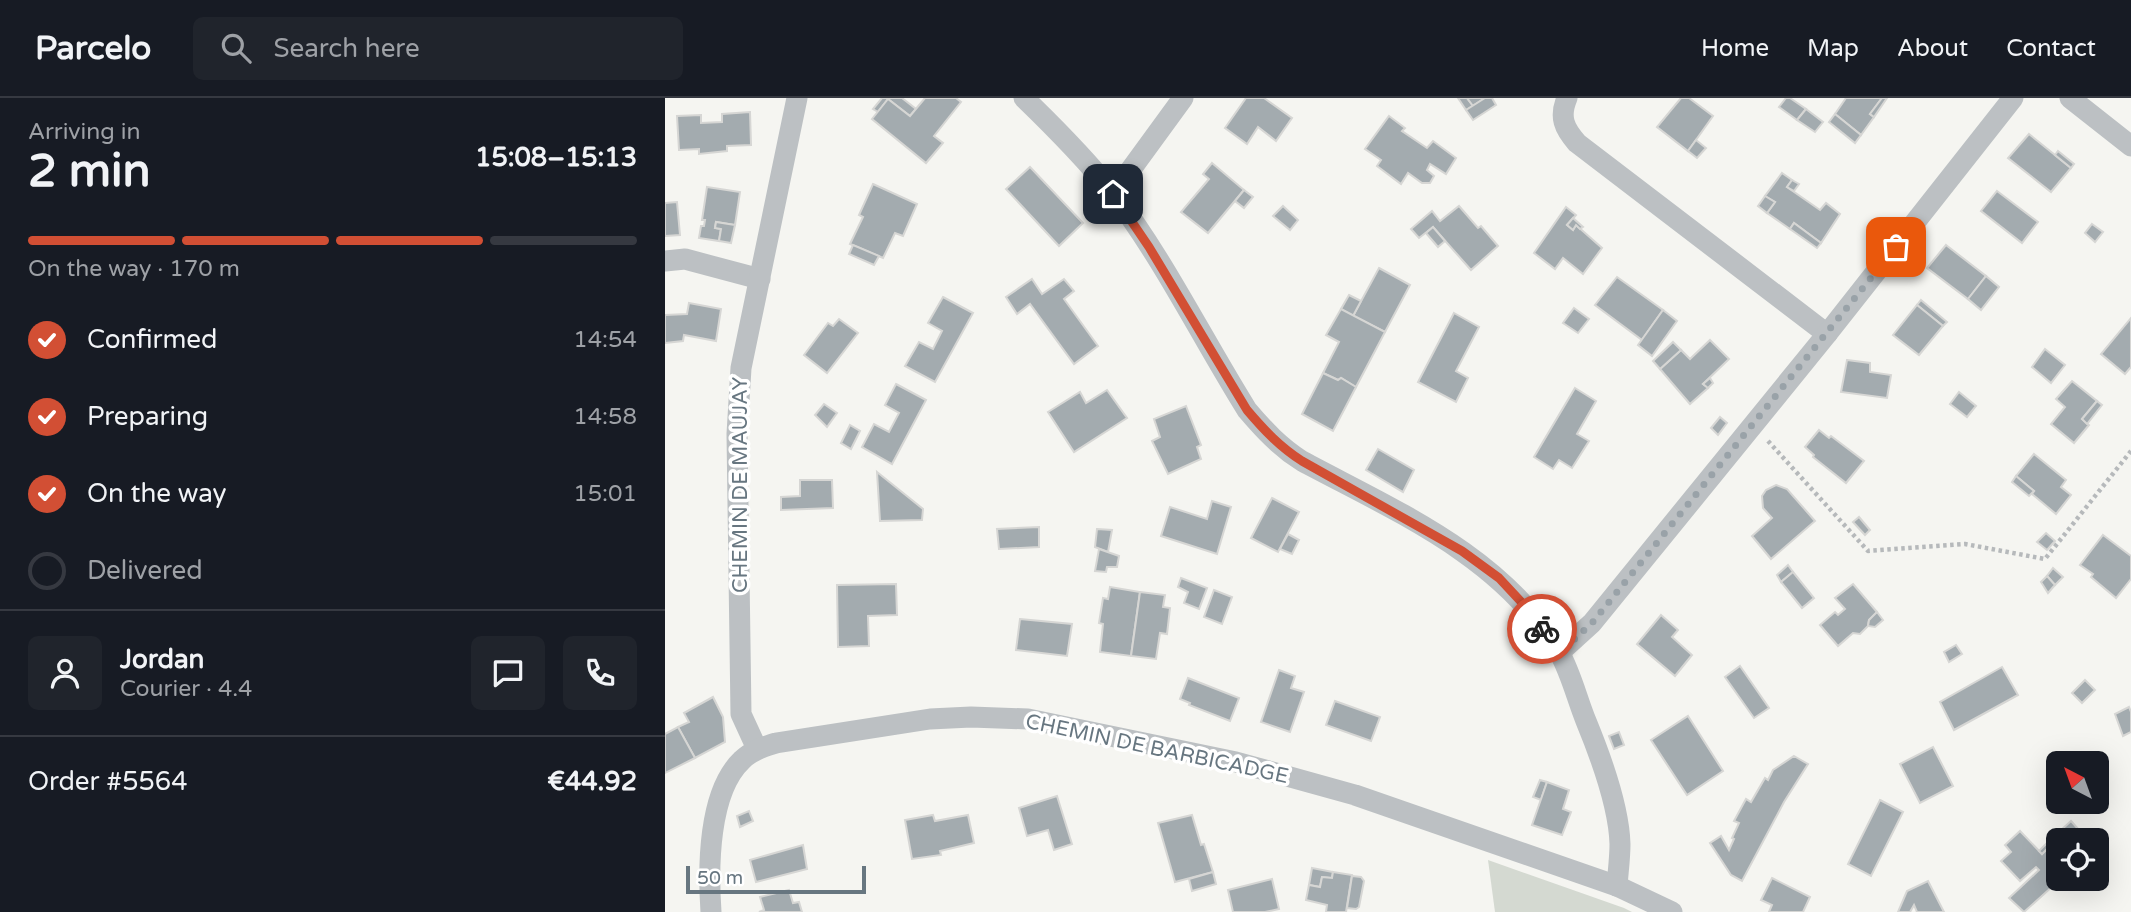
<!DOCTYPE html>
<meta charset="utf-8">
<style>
:root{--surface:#171b24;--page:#20242c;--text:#f1f3f6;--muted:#9ea1a6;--line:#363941;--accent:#d24f34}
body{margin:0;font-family:"Varela Round",sans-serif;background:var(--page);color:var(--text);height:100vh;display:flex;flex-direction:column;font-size:26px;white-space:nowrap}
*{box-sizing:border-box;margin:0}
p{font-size:23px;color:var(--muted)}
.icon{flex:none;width:38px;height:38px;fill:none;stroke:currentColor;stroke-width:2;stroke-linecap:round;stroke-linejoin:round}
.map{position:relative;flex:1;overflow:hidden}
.drawer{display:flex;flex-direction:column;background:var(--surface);width:665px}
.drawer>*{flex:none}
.needle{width:46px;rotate:319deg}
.buttons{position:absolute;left:1381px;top:653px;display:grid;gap:14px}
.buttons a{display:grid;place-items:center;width:63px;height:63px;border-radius:10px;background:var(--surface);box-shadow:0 7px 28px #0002;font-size:35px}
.scale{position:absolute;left:21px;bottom:18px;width:180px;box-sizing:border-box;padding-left:7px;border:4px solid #677680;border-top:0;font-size:19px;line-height:24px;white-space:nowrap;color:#677680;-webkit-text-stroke:5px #fff;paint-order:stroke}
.pin{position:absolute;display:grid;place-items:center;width:60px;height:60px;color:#fff;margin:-30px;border-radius:14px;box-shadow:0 4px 10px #0006}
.courier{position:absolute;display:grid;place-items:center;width:70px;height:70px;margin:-35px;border:5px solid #d24f34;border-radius:50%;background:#fff;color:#222;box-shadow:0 2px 9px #0007}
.head em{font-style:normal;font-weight:700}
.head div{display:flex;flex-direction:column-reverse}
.head{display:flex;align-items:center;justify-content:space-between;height:119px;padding:0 28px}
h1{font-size:46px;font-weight:700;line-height:52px}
.bar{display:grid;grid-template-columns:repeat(4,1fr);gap:10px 7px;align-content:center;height:84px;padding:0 28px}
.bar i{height:9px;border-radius:5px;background:var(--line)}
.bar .on{background:var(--accent)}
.bar p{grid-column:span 4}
.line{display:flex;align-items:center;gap:18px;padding:0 28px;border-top:2px solid var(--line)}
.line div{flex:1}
.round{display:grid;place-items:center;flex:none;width:74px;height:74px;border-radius:10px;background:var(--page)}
ol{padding:0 28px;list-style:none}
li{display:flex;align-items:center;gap:21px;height:77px}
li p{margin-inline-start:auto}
li .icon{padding:7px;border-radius:50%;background:var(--accent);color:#fff;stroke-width:4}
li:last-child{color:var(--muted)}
li i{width:38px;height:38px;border:4px solid var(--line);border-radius:50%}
header{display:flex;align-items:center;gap:42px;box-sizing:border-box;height:98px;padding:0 35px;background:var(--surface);border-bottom:2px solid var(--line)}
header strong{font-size:33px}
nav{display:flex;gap:38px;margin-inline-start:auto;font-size:24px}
.search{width:490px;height:63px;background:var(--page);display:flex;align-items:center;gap:18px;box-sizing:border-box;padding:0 24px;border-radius:10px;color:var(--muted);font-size:26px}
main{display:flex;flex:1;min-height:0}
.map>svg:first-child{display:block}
.green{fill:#d4d9d1}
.building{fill:#a3abaf;stroke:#d6d6d4;stroke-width:2}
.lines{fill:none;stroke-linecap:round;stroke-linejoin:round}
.path{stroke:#b6b9bb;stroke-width:4.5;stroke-dasharray:3.5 3.5;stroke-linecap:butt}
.minor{stroke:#bcc0c3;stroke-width:21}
.done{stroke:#99a2a8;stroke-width:7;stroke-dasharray:0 12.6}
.route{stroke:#d24f34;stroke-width:9}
.labels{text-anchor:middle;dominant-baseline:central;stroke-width:7;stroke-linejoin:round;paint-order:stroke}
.street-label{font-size:21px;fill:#677680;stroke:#fff}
</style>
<header>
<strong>Parcelo</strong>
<div class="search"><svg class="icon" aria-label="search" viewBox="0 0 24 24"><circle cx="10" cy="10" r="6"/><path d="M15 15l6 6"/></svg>Search here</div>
<nav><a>Home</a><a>Map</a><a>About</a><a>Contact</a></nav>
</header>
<main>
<section class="drawer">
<div class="head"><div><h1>2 min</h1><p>Arriving in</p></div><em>15:08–15:13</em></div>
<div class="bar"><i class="on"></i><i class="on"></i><i class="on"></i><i></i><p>On the way · 170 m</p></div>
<ol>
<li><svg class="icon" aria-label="check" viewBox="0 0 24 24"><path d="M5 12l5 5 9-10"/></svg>Confirmed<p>14:54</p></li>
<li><svg class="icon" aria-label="check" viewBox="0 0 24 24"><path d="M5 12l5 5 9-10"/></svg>Preparing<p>14:58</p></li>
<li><svg class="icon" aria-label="check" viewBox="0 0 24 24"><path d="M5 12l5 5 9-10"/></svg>On the way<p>15:01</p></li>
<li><i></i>Delivered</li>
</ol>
<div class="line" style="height:126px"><a class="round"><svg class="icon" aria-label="person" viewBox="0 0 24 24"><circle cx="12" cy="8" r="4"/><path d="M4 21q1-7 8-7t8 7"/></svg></a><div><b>Jordan</b><p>Courier · 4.4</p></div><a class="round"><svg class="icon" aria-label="chat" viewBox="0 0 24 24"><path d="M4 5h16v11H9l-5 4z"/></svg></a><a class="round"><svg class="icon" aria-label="phone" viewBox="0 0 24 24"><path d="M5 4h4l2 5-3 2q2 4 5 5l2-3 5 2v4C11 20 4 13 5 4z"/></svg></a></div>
<div class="line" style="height:91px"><div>Order #5564</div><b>€44.92</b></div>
</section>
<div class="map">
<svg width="1466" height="814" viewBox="0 0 1466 814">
<rect width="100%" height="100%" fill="#f5f5f1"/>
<!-- green -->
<path class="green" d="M823,762L959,810L967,814H830Z"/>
<!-- building -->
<g class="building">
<path d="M217,0H237L251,11L245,18L223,1L213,14L208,11Z"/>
<path d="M260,0H291L296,4L269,38L278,45L261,65L207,21L223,1L245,18Z"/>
<path d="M581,0H599L627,20L611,43L593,29L582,46L560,30Z"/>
<path d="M793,0H802L808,8L801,12Z"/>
<path d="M802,0H820L808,8Z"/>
<path d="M820,0H827L831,7L808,22L801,12Z"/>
<path d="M1016,0H1024L1048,18L1023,53L992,29Z"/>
<path d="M1121,0H1125L1141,11L1132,22L1114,9Z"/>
<path d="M1181,0H1217L1205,16L1209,19L1196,37L1170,16Z"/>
<path d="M1217,0H1222L1209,19L1205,16Z"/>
<path d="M1141,11L1158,24L1150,34L1132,22Z"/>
<path d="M85,14L86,47L62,48V53L34,56V51L14,52L12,18L36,17V25L57,24V16Z"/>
<path d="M1170,16L1196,37L1190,45L1164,24Z"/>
<path d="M724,18L740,30L737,33L762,50L768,43L791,60L781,76L765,66L762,72L769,78L765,85H757L743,75L736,86L712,68L716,62L700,51Z"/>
<path d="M1364,36L1406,70L1386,94L1343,60Z"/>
<path d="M1031,42L1041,50L1032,60L1023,53Z"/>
<path d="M1393,53L1409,66L1406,70L1390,57Z"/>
<path d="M547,65L579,92L543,135L516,114L544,81L538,76Z"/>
<path d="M365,69L418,125L394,148L341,91Z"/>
<path d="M1117,75L1127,82L1122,89L1155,112L1161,105L1175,116L1156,145L1129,125L1125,131L1102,115L1110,104L1100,98Z"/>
<path d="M1127,82L1134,86L1129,93L1122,89Z"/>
<path d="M208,86L252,106L238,138L230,135L218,160L185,146L198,119L194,117Z"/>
<path d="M42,89L75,94L70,127L51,124L50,130L56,131L54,143L34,140L36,128H39L40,122H37Z"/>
<path d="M579,92L588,99L579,110L570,103Z"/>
<path d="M1332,93L1373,124L1357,145L1316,113Z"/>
<path d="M1100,98L1110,104L1102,115L1093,108Z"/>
<path d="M12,104L15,137L0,138V105Z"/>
<path d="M618,108L633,122L625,132L608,118Z"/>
<path d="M794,108L813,130L816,128L833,148L806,172L768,129L754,140L746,131L767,113L775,123Z"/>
<path d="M901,109L911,117L902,127L908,132L911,127L937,150L918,176L898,160L890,171L869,155Z"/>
<path d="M908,120L918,129L915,131L911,127L908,132L902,127Z"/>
<path d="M51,124L70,127L66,145L54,143L56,131L50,130Z"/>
<path d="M1129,125L1156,145L1152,150L1125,131Z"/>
<path d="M1427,126L1438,134L1430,144L1420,135Z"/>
<path d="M768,129L780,143L773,149L761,135Z"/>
<path d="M188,147L214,158L209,167L184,156Z"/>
<path d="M1281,147L1321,178L1303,201L1262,170Z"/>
<path d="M714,170L745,187L720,234L688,218Z"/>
<path d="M1321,178L1334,189L1316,212L1303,201Z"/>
<path d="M952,179L998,212L977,242L930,207Z"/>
<path d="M367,181L377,196L399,181L409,193L399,201L433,248L409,266L365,206L352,216L341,199Z"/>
<path d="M684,197L696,203L688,218L676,211Z"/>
<path d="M278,199L308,215L270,284L240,268L254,244L268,251L277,233L263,225Z"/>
<path d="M1256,202L1282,224L1278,228L1252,207Z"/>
<path d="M24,205L56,211L51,243L19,237L18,243L0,245V217L22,216Z"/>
<path d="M1252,207L1278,228L1254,257L1228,237Z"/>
<path d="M909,210L924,221L913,235L898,225Z"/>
<path d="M676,211L720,234L691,289L676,280L673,282L658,275L674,244L661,237Z"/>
<path d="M998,212L1012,223L987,258L973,247Z"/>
<path d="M789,215L814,229L791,273L803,280L791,304L753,284Z"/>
<path d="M1466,220V269L1460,276L1436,256Z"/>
<path d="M174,221L193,235L162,275L139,257L163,225L168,228Z"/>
<path d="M1045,242L1064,261L1038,286L1043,290L1025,306L995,271L1016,252L1025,261Z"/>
<path d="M1008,244L1016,252L995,271L988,263Z"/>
<path d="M1380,251L1400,267L1386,285L1367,269Z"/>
<path d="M1182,262L1205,265V274L1226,277L1222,300L1176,294Z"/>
<path d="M658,275L673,282L676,280L691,289L668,333L637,316Z"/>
<path d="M1045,280L1048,285L1043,290L1038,286Z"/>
<path d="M1407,283L1432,303L1417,321L1424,327L1409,345L1386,326L1400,309L1391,301Z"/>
<path d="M231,286L261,302L227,366L197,349L209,326L224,334L234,315L220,307Z"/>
<path d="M910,290L931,303L912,336L924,343L907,370L894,362L888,371L869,359Z"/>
<path d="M442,292L462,320L409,354L383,314L415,294L421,305Z"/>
<path d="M1294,294L1311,308L1302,319L1285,306Z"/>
<path d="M1432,303L1437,307L1422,326L1417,321Z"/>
<path d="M159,306L172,315L162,329L150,317Z"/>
<path d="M521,308L536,347L532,349L536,361L503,376L487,343L495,339L489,321Z"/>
<path d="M1055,319L1062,325L1053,337L1046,330Z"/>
<path d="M185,327L195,333L186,351L176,345Z"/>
<path d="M1154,332L1164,340L1166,338L1199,363L1181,385L1148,359L1149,357L1140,349Z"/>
<path d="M713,351L749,372L738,394L701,372Z"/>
<path d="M1369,356L1401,382L1396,389L1406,397L1391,416L1367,396L1369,393L1351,378Z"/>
<path d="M212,374L258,411L257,422L215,423Z"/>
<path d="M1351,378L1369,393L1364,398L1347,384Z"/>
<path d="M135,382H167L168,410L116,412V399L135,398Z"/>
<path d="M1111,387L1122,391L1150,423L1106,461L1087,438L1107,420L1098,410L1097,398L1101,392Z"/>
<path d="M607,400L634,414L613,454L586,440Z"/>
<path d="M547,403L566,409L552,456L496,438L505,409L542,421Z"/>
<path d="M1194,419L1205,432L1200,437L1188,424Z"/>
<path d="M374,429V449L334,451L332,431Z"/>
<path d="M432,431L447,432L443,454L430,449Z"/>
<path d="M1381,435L1390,443L1382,452L1372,444Z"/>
<path d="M623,436L634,442L627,456L615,451Z"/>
<path d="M1438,437L1466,458V481L1451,500L1426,479L1428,476L1415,467Z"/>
<path d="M434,451L454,458L452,469H442L441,474L430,473Z"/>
<path d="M1123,467L1128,474L1116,484L1112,477Z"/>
<path d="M1388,470L1398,479L1390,487L1382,478Z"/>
<path d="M1128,474L1149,500L1137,510L1116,484Z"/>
<path d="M1382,478L1390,487L1383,495L1376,484Z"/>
<path d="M516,480L542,490L534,511L519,505L523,494L513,489Z"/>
<path d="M231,486L232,517L203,518L204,548L173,549L172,487Z"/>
<path d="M1188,486L1212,514L1204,522L1203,528L1195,536L1188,535L1173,548L1155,527L1170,514L1173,517L1180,511L1170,500Z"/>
<path d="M445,489L475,494L466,558L435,554L438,526L434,525L438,500L443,501Z"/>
<path d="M549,492L567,499L557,526L539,519Z"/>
<path d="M475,494L500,497L498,509L505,510L502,536L495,535L491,561L466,558Z"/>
<path d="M1212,514L1218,522L1210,529L1203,528L1204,522Z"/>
<path d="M996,517L1013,532L1007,539L1027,557L1010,578L972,546Z"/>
<path d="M355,521L407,526L402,558L351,552Z"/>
<path d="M1291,547L1297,556L1284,564L1279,554Z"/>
<path d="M1075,568L1104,610L1089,620L1060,579Z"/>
<path d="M1337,569L1353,597L1289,632L1275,604Z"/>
<path d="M614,572L630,578L626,590L639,594L625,634L596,624Z"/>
<path d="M523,580L574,600L565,623L524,607L525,605L515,601Z"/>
<path d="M1420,582L1430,592L1417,605L1407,595Z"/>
<path d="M48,599L58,619L60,644L30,660L13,629L24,624L19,615Z"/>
<path d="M670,603L715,619L706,643L661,627Z"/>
<path d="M1464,609L1466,614V634L1458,638L1450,616Z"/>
<path d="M1023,618L1058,673L1022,697L986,642Z"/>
<path d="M13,629L30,660L0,675V636Z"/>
<path d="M954,634L959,647L949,651L944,638Z"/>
<path d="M1268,649L1288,688L1255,705L1235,666Z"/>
<path d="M1129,658L1143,666L1119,704L1077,783L1066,777L1045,745L1056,738L1064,752L1069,741L1067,740L1074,725L1069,723L1081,701L1086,704L1100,680L1103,682L1108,672Z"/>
<path d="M875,682L882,684L876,702L868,699Z"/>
<path d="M882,684L904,692L898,711L906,714L897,737L867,727Z"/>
<path d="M392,698L407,746L389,752L383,732L362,738L354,710Z"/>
<path d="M1215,702L1238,714L1206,778L1183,766Z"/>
<path d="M84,713L88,723L75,729L72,718Z"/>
<path d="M268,717L270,723L303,717L309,745L275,753L276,757L247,761L240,722Z"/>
<path d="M527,717L536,747L539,746L548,774L510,784L493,725Z"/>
<path d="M1406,723L1423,742H1393V780H1405L1394,791L1389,787L1359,814L1344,800L1374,772L1371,769L1355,783L1336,763L1346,754L1340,747L1355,733L1377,756L1386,747L1383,744Z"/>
<path d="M1383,744L1386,747L1377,756L1374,753Z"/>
<path d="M138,747L142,771L91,784L85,762Z"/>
<path d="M647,770L668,774L667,780L657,779L655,789L644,787Z"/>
<path d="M548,774L551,786L527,793L524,781Z"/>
<path d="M668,774L687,777L681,814H661L662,807L641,802L644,787L655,789L657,779L667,780Z"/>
<path d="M687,778L696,779L699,783L694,809L691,811L682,810Z"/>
<path d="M1107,780L1145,799L1138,814H1104L1107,807L1096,802Z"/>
<path d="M607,781L614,811L600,814H568L563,792Z"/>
<path d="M1263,783L1279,814H1252L1249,807L1245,814H1233L1242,793Z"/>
<path d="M124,792L128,805L134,804L137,814H94L99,812L95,799Z"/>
</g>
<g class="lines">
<!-- path -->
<path class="path" d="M1103,343L1203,453L1300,446L1380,461L1466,353"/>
<!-- minor -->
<g class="minor">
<path d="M359,0C390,30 420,60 447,94C498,160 537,240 582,312C599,332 615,349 637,363C730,413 838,458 894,554C906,575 912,601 921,623C935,657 954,710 955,746C955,760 953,774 952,788"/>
<path d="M902,0C894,19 899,30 912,45L1162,236"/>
<path d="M1405,0L1466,48"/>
<path d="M448,96L518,0"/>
<path d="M0,163L20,161L95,181"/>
<path d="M894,555L927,525L1162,236L1348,0"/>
<path d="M92,651L76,616L72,336L76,270L132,0"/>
<path d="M46,814C43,770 43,694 77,662C87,652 99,649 111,645L265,621L306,619L363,621L571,664L690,697L952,788L1007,814"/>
</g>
</g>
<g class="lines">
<!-- done -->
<path class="done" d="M877,531L894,555L927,525L1231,149"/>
<!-- route -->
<path class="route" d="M448,96L484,149L582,312C599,332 615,349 637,363L797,453L834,480L861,509L877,531"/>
</g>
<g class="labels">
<!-- street labels -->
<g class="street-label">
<text transform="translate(75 387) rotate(-90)">CHEMIN DE MAUJAY</text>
<text transform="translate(492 651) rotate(12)">CHEMIN DE BARBICADGE</text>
</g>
</g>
</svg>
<div class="buttons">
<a><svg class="needle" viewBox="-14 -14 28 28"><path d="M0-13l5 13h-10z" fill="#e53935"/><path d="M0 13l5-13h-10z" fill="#9ea1a6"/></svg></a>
<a><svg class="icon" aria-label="locate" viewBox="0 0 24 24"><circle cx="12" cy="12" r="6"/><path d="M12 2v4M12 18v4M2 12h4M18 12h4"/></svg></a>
</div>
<div class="scale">50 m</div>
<div class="pin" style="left:1231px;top:149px;background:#ea580c"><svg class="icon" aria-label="bag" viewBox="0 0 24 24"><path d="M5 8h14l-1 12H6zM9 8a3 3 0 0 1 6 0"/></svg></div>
<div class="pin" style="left:448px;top:96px;background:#1f2937"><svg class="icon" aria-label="home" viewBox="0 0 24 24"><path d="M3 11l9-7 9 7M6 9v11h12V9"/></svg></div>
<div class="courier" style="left:877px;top:531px"><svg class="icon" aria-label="bike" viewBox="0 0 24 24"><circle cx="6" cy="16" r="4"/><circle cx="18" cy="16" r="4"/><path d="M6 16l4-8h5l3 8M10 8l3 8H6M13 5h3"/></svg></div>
</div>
</main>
